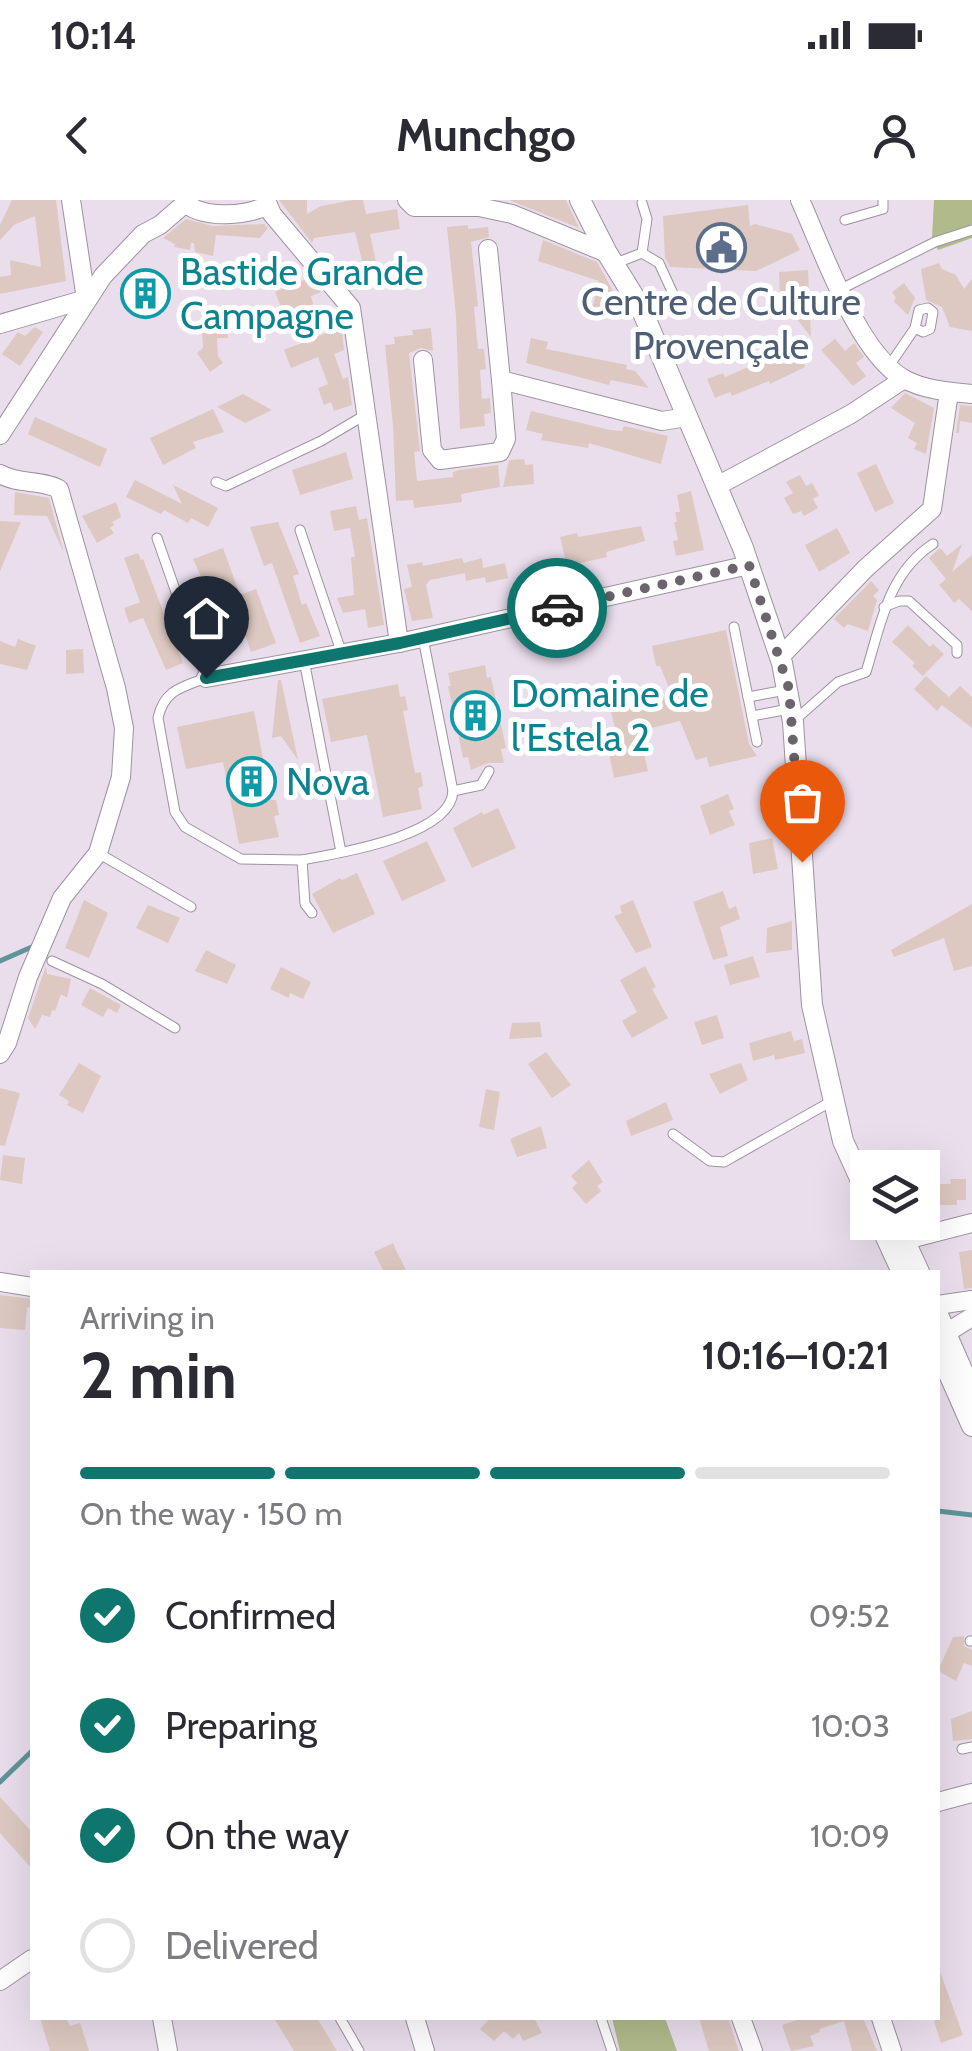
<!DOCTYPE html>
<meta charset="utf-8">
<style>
:root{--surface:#fff;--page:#f7f7f7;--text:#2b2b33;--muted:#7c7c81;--line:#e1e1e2;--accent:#0f766e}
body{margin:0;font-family:Cabin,sans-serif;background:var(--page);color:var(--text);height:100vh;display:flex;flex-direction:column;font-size:38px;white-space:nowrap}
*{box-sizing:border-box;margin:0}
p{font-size:32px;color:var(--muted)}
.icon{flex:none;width:55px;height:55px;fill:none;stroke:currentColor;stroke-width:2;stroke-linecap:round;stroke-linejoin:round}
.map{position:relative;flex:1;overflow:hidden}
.panel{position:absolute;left:30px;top:1070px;width:910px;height:750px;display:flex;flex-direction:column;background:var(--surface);border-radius:0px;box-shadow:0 10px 40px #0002}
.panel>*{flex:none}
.tools{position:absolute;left:850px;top:950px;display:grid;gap:20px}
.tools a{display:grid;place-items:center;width:90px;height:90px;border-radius:0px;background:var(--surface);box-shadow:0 10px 40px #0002;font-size:50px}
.pin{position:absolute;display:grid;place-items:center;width:85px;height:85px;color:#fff;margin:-102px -42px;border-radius:50% 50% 50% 0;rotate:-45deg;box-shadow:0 0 10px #0007}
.pin .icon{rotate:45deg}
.courier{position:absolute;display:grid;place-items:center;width:100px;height:100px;margin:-50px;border:8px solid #0f766e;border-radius:50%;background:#fff;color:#222;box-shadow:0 2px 12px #0007}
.overview em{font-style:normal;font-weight:700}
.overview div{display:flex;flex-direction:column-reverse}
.overview{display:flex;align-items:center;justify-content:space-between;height:170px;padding:0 50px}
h1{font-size:65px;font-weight:700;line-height:75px}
.bar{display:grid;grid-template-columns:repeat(4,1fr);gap:15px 10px;align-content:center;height:120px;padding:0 50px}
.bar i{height:12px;border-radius:8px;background:var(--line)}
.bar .active{background:var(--accent)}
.bar p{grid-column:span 4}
ol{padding:0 50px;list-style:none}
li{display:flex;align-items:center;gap:30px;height:110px}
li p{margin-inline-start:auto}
li .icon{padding:10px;border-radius:50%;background:var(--accent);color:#fff;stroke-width:4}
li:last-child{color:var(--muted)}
li i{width:55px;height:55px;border:5px solid var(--line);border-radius:50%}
.status{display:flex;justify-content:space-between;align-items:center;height:70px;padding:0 50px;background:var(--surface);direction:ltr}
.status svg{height:28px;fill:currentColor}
header{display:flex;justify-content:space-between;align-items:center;height:130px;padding:0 50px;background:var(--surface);font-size:45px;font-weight:700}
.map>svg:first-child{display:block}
.green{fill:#b0ba8b}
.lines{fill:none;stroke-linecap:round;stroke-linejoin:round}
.stream{stroke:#609499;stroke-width:5}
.building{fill:#ddc9c1}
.service-casing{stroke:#9d92a0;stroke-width:11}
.minor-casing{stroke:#9d92a0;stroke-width:20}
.tertiary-casing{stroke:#9d92a0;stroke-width:22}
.service{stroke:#fff;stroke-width:9}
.minor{stroke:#fff;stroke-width:18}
.tertiary{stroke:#fff;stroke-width:20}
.done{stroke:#6b646d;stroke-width:10;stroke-dasharray:0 18}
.route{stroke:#0f766e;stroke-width:12}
.labels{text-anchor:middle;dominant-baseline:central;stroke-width:10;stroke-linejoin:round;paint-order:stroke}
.culture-label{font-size:38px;fill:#0d838f;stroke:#fff;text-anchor:start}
.service-label{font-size:38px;fill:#4e5e75;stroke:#fff}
</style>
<div class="status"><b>10:14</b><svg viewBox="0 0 49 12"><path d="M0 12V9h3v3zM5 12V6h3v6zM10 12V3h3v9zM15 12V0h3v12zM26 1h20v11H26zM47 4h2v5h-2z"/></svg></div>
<header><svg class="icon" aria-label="back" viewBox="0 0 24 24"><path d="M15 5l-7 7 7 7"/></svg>Munchgo<svg class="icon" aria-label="person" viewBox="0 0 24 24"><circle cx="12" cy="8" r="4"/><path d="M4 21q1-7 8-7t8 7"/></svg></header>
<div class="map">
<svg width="972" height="1851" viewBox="0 0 972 1851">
<rect width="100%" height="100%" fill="#eadeed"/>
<!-- green -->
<g class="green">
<path d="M934,0H972V38L938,50L932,37Z"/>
<path d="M612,1818H665L677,1851H620Z"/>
</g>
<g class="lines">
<!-- stream -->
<g class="stream">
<path d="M0,761L34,746"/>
<path d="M938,1311L972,1315"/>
<path d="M0,1582L32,1551"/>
</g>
</g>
<!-- building -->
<g class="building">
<path d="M12,0H56L66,81L0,94V77L11,75L10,60L41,67L35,16L14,25L0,40V25Z"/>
<path d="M279,0H307V14L321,6L353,0H363L366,14L397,9L400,29L370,34L380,81L352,90L342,78L364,69L355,32L314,38L312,43Z"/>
<path d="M511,0H566L579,28L511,1Z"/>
<path d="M748,5L750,26L755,24L792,34L800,50L756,71L670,67L665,58L663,16Z"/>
<path d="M186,19L213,26L264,24L268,28L260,38L216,35L213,56L195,52L194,43H191L190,50L174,47L175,44L163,38Z"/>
<path d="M468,25V29L488,27L489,37L471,42L478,106L474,107L477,140L478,149H484L486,169L480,170L482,199L490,198L491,213L484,214L485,226L460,229L456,116L447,27Z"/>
<path d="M543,40L597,62L629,120L592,109L599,81L538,61Z"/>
<path d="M939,63L942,69L956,75L964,89L972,79V131L950,127L942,107L926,100L921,69Z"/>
<path d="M808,70L811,137L780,97L779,72Z"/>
<path d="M135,76L165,91L155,113L124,97Z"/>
<path d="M309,78L321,92L311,96L313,104L284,114L275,92Z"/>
<path d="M904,83L915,98L908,115L893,101L896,98L892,92Z"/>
<path d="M245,109L256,125L227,127L228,138H217L218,156L223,163L210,172L197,153L203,148L201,115Z"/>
<path d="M35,127L43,132L20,166L2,154L18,132L25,136Z"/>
<path d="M431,128L433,151L421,148L409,153L420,251L414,252L417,281L453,277V272L459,270L498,265L500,287L461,294L462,302L414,308L413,300L396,301L393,226L385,145L395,144L394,137L413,135L412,130Z"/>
<path d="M336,129L338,132L342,131L344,150L334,154L343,179L348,177L352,205L334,211L331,202L324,205L318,188L328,184L318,157L291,168L284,150Z"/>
<path d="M531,138L548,142L546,149L627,165L626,169L635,171L649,188L611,180L609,185L526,163Z"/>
<path d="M835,139L845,151L854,143L864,157L856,163L866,176L853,186L821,150Z"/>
<path d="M794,148H799L805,167L770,184L769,181L732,196L730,192L715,198L707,179L723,173L725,177Z"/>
<path d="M905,193L934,208L926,254L914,249L917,243L908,238L915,223L891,208Z"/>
<path d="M243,194L272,210L245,223L217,207Z"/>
<path d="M960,205L972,206V223L960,221L959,233H956Z"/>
<path d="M213,209L224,232L193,242L196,248L163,265L150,238Z"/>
<path d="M531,211L610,230L622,231L624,226L668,236L661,264L589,243L588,248L541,240L543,234L526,230Z"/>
<path d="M35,217L107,249L100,267L28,234Z"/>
<path d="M346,252L353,279L300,295L292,270Z"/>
<path d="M524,259L525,265L533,264L534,284L503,287L509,260Z"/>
<path d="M876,264L894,303L875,312L857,273Z"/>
<path d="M800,275L806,286L812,283L819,295L813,299L818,308L804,316L801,311L793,314L784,298L793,293L786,282Z"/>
<path d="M135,280L182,304L173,285L218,308L208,327L191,318L188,323L164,310L161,314L126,297Z"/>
<path d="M691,291L704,350L676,356L673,341L678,340L674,322H677L675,312H680L677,295Z"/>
<path d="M15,292L49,298L64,353L47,316L14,315Z"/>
<path d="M116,302L121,317L112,322L114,325L110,328L114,333L97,343L82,316Z"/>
<path d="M356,306L359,320L367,318L384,425L368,428L365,409L343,413L337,398L354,395L351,357H355L350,328L334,331L330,311Z"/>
<path d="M0,321L21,322L0,371Z"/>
<path d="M278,322L299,374L293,376L302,405L306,403L320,436L300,443L272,363L264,366L250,327Z"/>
<path d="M641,326L645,341L606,352L607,357L567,366L560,337L577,333L578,337Z"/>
<path d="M837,328L850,353L819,372L805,345Z"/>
<path d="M962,344L952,372L972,355V411L959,399L954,403L947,394L939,385L946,379L929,358L940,348L947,356Z"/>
<path d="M223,348L240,395L256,389L276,443L251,452L239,417L221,421L193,359Z"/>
<path d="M138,353L141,360L143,359L183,463L166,470L143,418L129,423L124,408L140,402L124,358Z"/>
<path d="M462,358L464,363L482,358L483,368L505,363L508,378L486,383L485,377L466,381L465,373L430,380L426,385L433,418L412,421L404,389L412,387L407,365L422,362L423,366Z"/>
<path d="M871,381L879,390L873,396L877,400L868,431L848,424L844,428L834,419Z"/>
<path d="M908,425L930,447L933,444L944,454L923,476L912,466L915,463L892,442Z"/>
<path d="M726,430L749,544L757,556L709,567L707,557L696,560L680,521L639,531L648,571L614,578L606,538L617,536L610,508L615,507L612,494L632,490L635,503L672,495L660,466H656L652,446Z"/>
<path d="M18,439L36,446L27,470L0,464V441L15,447Z"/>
<path d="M83,449L84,473L66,474V450Z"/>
<path d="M485,465L487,478L491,477L506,548L501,549L504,563H488L471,570L468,557L463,558L448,486H451L448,473Z"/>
<path d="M926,476L949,497L960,486L972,497V528L942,505L937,511L914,489Z"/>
<path d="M278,480H281L298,560L281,536L272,538Z"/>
<path d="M398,484L400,497L405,496L408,510L403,511L415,573L421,572L423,586L418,588L422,609L383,617L367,535L331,542L322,499Z"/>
<path d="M254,511L271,600H276L279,615L274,616L279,637L239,644L223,562L186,569L177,527Z"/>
<path d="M728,594L734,609L729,611L735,625L710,635L700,606Z"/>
<path d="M498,608L516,648L472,668L453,628L482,612L483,615Z"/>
<path d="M772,638L778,669L753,674L749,643Z"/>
<path d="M427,641L446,681L402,701L383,661Z"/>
<path d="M357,673L375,714L333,733L312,694L340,678L342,680Z"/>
<path d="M723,691L729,709L736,706L740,719L720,727L728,756L713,760L693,702Z"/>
<path d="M84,700L108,713L89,758L65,748Z"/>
<path d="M633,700L652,747L636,753L614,716L622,713L620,706Z"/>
<path d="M972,704V766L954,771L944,738L894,757L891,750Z"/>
<path d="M148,705L180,718L168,743L136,728Z"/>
<path d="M792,721V750L766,753L767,728Z"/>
<path d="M206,750L236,765L227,784L195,771Z"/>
<path d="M753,756L760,777L730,785L724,765Z"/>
<path d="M46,766L47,774L71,779L67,798L61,794L55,811L52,810L50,817L42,815L35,829L28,818Z"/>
<path d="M645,766L656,787L652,789L668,818L632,838L622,821L637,812L620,780Z"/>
<path d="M281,767L311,782L303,799L290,793L289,798L270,789Z"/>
<path d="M90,788L121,805L117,813L108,808L103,817L81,805Z"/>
<path d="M717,815L724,838L702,845L694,822Z"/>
<path d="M540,822L542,837L509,839L512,823Z"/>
<path d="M791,831L794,841L802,839L805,853L775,860L774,855L753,861L749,843Z"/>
<path d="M546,852L571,885L552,898L528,864Z"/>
<path d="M79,863L101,876L83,913L67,905L69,901L59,895Z"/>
<path d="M741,863L748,880L720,894L709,874Z"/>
<path d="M0,888L20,893L5,946L0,945Z"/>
<path d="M486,889L500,892L494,930L479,927Z"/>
<path d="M666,902L673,920L631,936L626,921Z"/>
<path d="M541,926L547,948L517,957L510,939Z"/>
<path d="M3,955L25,958L22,984L0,980Z"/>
<path d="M589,960L603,982L597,986L601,991L586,1004L572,988L577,983L571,976Z"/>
<path d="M950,979H966V1000H957V1005H922V984H951Z"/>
<path d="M393,1043L396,1050L407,1072H384L374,1052Z"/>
<path d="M972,1050V1088L964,1089L959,1052Z"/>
<path d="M0,1095L32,1099V1108L27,1107L25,1130L0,1128Z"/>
<path d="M964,1436V1446L972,1450V1466L964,1463L956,1481L938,1471L953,1437Z"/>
<path d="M972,1511V1539L953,1541L951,1519Z"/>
<path d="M0,1597L32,1632V1669L0,1633Z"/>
<path d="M938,1766L963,1835L941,1843L934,1821L938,1819Z"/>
<path d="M40,1818H66L70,1826L80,1823L89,1851H50Z"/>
<path d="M274,1818H317L337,1851H294Z"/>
<path d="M490,1818H534L542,1833L523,1841L519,1833L513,1839L504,1831L494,1841L480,1829Z"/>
<path d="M699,1818H728L739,1851H709Z"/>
<path d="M803,1818H863L877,1851H852L844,1821L819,1829L820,1832L810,1836L814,1846L791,1851L782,1825Z"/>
</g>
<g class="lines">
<defs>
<g id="service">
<path d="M845,20L883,9V0"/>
<path d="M642,53L647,19L642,3"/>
<path d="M616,63L642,53L659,63L681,111"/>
<path d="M841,89L935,42L972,30"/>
<path d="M889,166L915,128L923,132L930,129L933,112L928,108L919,110L915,128"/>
<path d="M216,282L226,286L321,241L365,215"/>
<path d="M300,330L342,454"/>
<path d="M157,338L206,478C182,487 164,490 158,518L175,612L185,627L241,659L302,660"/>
<path d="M884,407L899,401H909L957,445V453"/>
<path d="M734,427L757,542"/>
<path d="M304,460L341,652"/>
<path d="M748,497L786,490"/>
<path d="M752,516L789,509"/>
<path d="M795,520L838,482L866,472C881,424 888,373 933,344"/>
<path d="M453,591L481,585L489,571"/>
<path d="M98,653L191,707"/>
<path d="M312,713L305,704L302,660C339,653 451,636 453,591L423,438"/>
<path d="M52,761L102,784L175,828"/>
<path d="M673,934L710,961L724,962L832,901"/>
<path d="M970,1441H972"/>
<path d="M962,1549L972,1547"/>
<path d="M340,1818L359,1851"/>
<path d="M601,1818L612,1851"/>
</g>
<g id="minor">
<path d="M71,0L86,99"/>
<path d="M407,0L414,7H479L512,14L607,53"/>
<path d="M800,0C823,50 857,152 904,179C924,190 950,192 972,194"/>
<path d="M186,4C206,19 247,16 268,5"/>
<path d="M268,5L272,14L351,108L399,443"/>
<path d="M488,49L501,180L662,221L687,217"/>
<path d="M0,124L86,99"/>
<path d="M423,160L432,250L440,260L500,252L506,239L501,180"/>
<path d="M0,235L103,76L143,34L160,25L189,0"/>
<path d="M0,274C19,285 40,279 59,289L116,488L124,528L121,577L98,653L62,698L28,777L7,843L0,854"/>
<path d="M717,286L851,214L904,179"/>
<path d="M780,457L866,368L932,309L949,192"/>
<path d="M206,478L399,443L749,365"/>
<path d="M894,1043L972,1023"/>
<path d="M0,1082L32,1087"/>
<path d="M938,1105L972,1100"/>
<path d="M938,1138L972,1117"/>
<path d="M938,1602L972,1593"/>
<path d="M0,1781L32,1759"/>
<path d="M162,1818L168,1851"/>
<path d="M415,1818L425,1851"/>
<path d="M741,1818L753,1851"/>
<path d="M881,1818L892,1851"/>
</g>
<g id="tertiary">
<path d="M580,0L607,53L641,108L743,348L782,463L793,522L812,805L843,941L868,996"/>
<path d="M879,1022L902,1072"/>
<path d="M896,1022L919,1072"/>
<path d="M938,1115L972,1193"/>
<path d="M938,1149L972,1226"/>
</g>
</defs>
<!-- service casing -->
<use href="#service" class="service-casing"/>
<!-- minor casing -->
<use href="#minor" class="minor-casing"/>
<!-- tertiary casing -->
<use href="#tertiary" class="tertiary-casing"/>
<!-- service -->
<use href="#service" class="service"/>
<!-- minor -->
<use href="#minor" class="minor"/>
<!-- tertiary -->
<use href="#tertiary" class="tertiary"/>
</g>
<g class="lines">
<!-- done -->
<path class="done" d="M557,408L749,365L789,489L802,662"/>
<!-- route -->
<path class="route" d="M206,478L400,443L557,408"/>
</g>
<!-- icons -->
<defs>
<symbol id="civic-ring" viewBox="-11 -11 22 22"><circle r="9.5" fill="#fff" stroke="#5c6f8a" stroke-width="1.5"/><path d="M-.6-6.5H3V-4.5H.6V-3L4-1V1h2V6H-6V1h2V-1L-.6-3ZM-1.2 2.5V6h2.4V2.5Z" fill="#5c6f8a"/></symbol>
<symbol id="building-ring" viewBox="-11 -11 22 22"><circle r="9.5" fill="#fff" stroke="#0f9aa8" stroke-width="1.5"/><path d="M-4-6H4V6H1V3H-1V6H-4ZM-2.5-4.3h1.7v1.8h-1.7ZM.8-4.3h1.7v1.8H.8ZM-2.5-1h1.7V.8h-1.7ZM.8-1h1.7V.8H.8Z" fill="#0f9aa8"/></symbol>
</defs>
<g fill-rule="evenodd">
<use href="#civic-ring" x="694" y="20" width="55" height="55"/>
<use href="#building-ring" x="118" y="66" width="55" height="55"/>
<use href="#building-ring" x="448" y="488" width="55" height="55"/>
<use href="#building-ring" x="224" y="554" width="55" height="55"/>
</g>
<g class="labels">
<!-- culture labels -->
<g class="culture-label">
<text x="180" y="71">Bastide Grande<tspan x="180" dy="44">Campagne</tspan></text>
<text x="511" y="493">Domaine de<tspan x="511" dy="44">l'Estela 2</tspan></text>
<text x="286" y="581">Nova</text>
</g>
<!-- service labels -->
<g class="service-label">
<text x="721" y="101">Centre de Culture<tspan x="721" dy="44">Provençale</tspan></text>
</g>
</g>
</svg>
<div class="tools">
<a><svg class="icon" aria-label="layers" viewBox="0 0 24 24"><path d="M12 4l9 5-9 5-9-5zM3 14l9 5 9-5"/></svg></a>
</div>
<div class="pin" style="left:802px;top:662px;background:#ea580c"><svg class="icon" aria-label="bag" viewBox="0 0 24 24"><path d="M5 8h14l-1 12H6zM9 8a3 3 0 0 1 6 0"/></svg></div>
<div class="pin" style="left:206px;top:478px;background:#1f2937"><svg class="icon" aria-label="home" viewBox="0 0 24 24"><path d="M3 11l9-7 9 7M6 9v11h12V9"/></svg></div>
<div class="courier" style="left:557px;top:408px"><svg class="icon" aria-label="car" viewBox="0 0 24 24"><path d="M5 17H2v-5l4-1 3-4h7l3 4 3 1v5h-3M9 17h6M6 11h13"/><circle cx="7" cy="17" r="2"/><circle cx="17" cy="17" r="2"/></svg></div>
<section class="panel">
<div class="overview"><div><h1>2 min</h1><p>Arriving in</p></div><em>10:16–10:21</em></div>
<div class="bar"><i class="active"></i><i class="active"></i><i class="active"></i><i></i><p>On the way · 150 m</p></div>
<ol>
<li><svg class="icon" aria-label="check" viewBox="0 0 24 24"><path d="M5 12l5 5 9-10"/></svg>Confirmed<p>09:52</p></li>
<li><svg class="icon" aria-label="check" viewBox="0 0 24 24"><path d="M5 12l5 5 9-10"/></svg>Preparing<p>10:03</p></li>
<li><svg class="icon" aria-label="check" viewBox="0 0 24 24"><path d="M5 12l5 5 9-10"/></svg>On the way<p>10:09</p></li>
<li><i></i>Delivered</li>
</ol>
</section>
</div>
